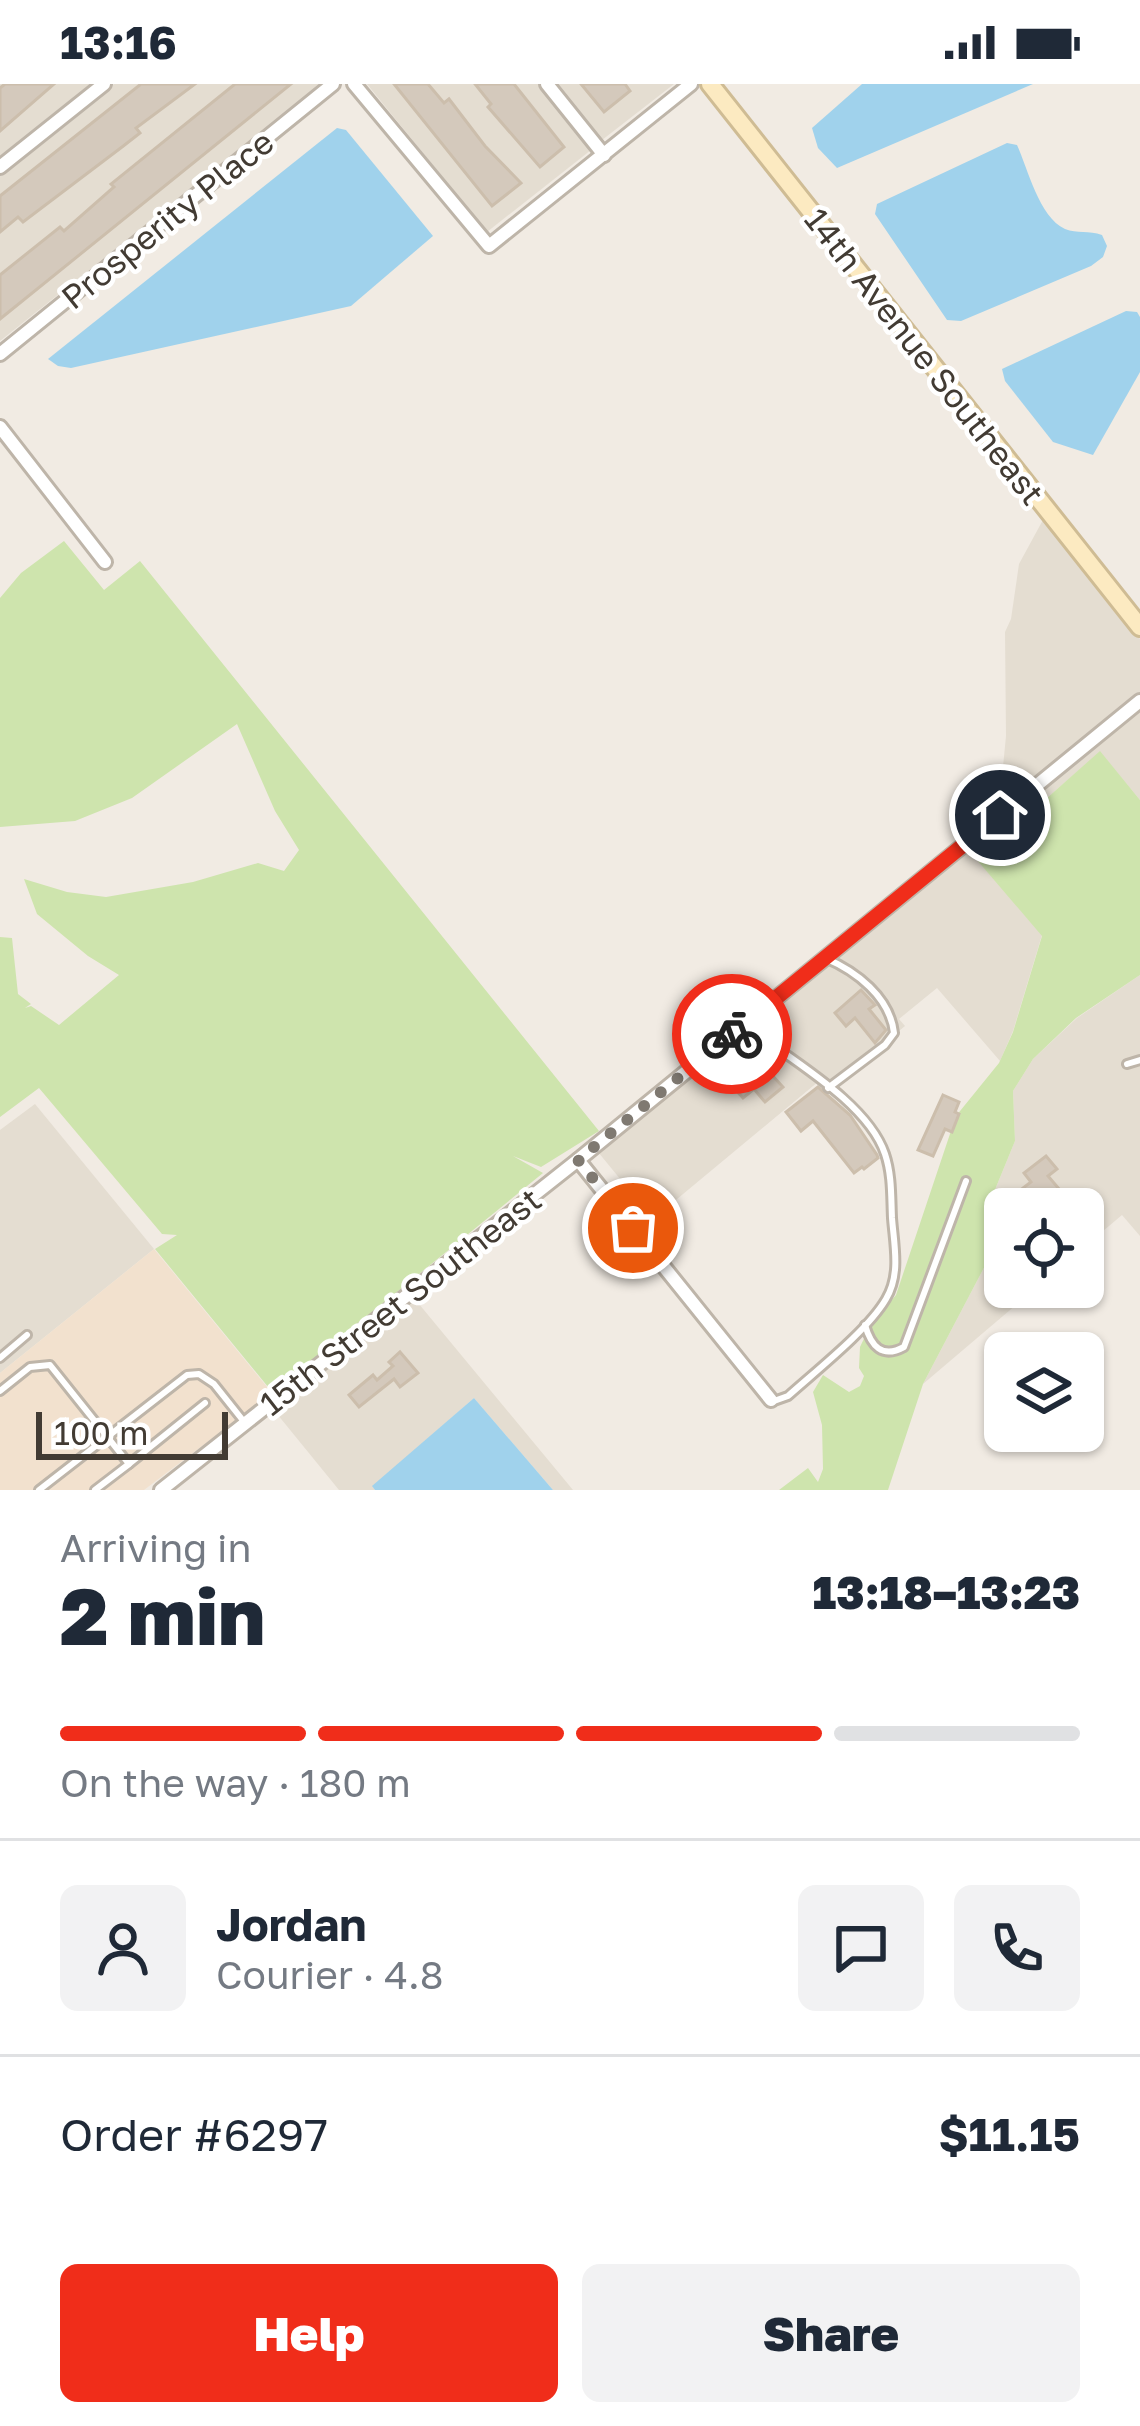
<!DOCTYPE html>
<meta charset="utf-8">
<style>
:root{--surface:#fff;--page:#f2f2f3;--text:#1f2937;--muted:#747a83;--line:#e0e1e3;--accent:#f02d1a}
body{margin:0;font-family:"Golos Text",sans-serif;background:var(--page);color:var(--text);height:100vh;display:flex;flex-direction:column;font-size:45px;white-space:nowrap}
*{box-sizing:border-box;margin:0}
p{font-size:39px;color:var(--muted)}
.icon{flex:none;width:66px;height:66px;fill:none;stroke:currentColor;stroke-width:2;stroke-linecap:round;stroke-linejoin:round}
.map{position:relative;height:1406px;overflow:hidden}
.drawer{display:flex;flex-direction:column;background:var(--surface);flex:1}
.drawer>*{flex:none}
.controls{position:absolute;left:984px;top:1104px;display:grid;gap:24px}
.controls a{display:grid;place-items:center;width:120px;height:120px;border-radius:18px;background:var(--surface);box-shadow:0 3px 9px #0004;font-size:60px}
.scale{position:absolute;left:36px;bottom:30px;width:192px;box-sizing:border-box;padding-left:12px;border:6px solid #423b33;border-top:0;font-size:33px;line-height:42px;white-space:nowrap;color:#423b33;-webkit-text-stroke:9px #fff;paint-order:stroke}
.pin{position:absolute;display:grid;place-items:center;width:102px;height:102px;color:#fff;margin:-51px;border:6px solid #fff;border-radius:50%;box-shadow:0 3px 12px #0007}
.courier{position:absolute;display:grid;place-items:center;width:120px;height:120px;margin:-60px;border:9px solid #f02d1a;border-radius:50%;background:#fff;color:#222;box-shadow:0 3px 15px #0007}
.overview em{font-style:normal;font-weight:800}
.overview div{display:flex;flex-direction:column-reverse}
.overview{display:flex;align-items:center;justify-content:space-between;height:204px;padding:0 60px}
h1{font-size:78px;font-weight:800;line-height:90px}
.bar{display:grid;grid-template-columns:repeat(4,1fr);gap:18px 12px;align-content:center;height:144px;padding:0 60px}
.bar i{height:15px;border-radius:9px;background:var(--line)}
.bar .selected{background:var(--accent)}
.bar p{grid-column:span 4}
.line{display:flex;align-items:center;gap:30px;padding:0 60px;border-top:3px solid var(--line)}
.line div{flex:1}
.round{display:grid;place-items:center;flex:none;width:126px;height:126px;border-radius:18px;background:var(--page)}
.primary-button{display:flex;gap:24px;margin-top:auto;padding:24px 60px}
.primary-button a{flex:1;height:138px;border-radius:18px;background:var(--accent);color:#fff;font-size:48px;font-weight:800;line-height:138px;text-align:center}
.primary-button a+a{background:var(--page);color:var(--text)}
.status{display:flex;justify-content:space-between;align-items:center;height:84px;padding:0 60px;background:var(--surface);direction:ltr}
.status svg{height:33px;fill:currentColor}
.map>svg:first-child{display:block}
.residential{fill:#e4ddd1}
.commercial{fill:#f2e1ce}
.green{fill:#cee4ad}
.water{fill:#a0d2ec}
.building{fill:#d4c9bc;stroke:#ccbeac;stroke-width:3}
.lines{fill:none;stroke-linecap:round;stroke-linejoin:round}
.lane-casing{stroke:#beb5a9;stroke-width:12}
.street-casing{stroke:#beb5a9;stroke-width:18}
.secondary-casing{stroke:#cfbc94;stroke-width:22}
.lane{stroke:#fff;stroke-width:6}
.street{stroke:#fff;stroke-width:12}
.secondary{stroke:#fceac1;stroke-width:16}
.done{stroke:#7f7971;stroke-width:12;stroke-dasharray:0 21.6}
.route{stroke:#f02d1a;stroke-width:15}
.labels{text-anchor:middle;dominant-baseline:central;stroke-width:9;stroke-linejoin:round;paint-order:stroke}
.street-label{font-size:33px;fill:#423b33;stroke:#fff}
</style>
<div class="status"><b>13:16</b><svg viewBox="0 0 49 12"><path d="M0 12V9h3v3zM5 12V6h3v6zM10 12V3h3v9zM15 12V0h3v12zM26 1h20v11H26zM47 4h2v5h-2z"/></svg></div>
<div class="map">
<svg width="1140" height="1406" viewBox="0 0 1140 1406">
<rect width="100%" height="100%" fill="#f1ebe3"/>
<!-- residential -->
<g class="residential">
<path d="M0,0H93L0,74Z"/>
<path d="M114,0H322L0,257V91Z"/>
<path d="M367,0H538L591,66L487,148Z"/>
<path d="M557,0H674L602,56Z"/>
<path d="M1044,434L1140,555V608L999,724L1006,652L1005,548L1011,535L1019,480Z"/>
<path d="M1140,625V716L1100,668L1047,714L972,769L1042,851L1013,947L1000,977L937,904L899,935L905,942L834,1001L825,992L653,1135L598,1068Z"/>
<path d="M1140,891V1152L1122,1131L1083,1164V1125H1005V1203H1037L923,1300L988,1176L992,1113L1015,1057L1013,1007L1033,975L1077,934Z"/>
<path d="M35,1020L154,1165L0,1289V1046Z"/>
<path d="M414,1214L573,1406H553L474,1314L373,1403L375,1406H339L273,1325Z"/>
</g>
<!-- commercial -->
<path class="commercial" d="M154,1165L272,1309L144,1406H0V1289Z"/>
<!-- green -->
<g class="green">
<path d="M64,457L104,506L140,477L599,1047L541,1083L513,1072L543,1089L273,1309L155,1165L177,1151L162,1150L39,1004L0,1033V853L12,854L18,910L31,920L25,924L31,922L59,941L119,891L88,872L37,830L24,795L67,808L106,813L193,798L258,779L284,787L299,766L275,727L237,640L132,714L75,737L0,743V514L21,489Z"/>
<path d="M1100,667L1140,716V891L1076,934L1033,975L1013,1007L1015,1057L992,1113L988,1176L923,1300L888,1406H779L808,1384L818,1398L823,1385L822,1341L813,1308L823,1291L849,1308L860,1302L864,1292L859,1284L860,1263L871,1240L896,1211L956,1032L999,979L1013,948L1042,852L971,769L1047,714Z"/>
</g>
<!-- water -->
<g class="water">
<path d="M862,0H1033L837,84L818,64L812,44Z"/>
<path d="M337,44L346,46L433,152L351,222L71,284L58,282L48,275Z"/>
<path d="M1007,59L1017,61C1028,85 1039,133 1065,145C1077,150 1089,146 1102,151L1107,162L1103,173L1091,182L961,237L947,236L875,130L877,120Z"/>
<path d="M1126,227L1137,228L1140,233V288L1093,371L1053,358L1005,297L1002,285Z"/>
<path d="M474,1314L553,1406H375L372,1402Z"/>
</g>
<!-- building -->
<g class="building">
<path d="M5,0H54L0,47V4Z"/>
<path d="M141,0H195L136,44L140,49L122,63L23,138L18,133L0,148V112Z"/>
<path d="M235,0H291L0,235V191L60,143L64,147L114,103L111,100Z"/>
<path d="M394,0H428L444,19L449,15L485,62L521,99L492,122Z"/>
<path d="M475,0H514L564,63L540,83L488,23L491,20Z"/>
<path d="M581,0H625L630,7L604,28Z"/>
<path d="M861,906L875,921L869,925L886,946L875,959L855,934L846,942L835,929Z"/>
<path d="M748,974L765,994L770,989L783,1003L765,1018L754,1005L743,1014L734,1004L745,994L736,984Z"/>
<path d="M818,1003L850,1031L877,1071L878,1074L864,1085L862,1083L854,1089L813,1037L801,1047L786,1028Z"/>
<path d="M943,1011L959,1018L955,1028L959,1030L952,1048L945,1045L933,1072L918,1066Z"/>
<path d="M1046,1072L1057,1085L1048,1092L1060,1106L1037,1125L1031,1117L1024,1123L1014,1111L1031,1098L1024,1089Z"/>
<path d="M400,1268L418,1289L400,1303L394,1295L359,1323L349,1311L373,1291L377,1296L393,1282L389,1278Z"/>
</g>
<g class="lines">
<defs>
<g id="lane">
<path d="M825,874C856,887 890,913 894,949L885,961L828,1004"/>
<path d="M744,940C787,974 867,1017 885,1070C892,1091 891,1112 892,1134C894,1161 901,1190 886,1215C868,1246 817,1286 788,1312L774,1317"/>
<path d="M1127,980L1140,976"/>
<path d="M865,1241C871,1262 882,1275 904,1263L966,1097"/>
<path d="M0,1274L27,1251"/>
<path d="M0,1307L30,1283L50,1281L129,1380L95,1406"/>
<path d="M129,1380L205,1319"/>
<path d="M39,1406L187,1291L199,1290L214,1300L245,1339"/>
</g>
<g id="street">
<path d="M354,0L489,162L691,0"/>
<path d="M547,0L604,71"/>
<path d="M0,83L104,0"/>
<path d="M0,270L333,0"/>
<path d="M0,343L105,478"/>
<path d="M578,1076L771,1316"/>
<path d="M161,1406L578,1076L1140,617"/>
</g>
<path id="secondary" d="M710,0L1140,543"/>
</defs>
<!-- lane casing -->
<use href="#lane" class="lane-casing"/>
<!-- street casing -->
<use href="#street" class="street-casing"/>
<!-- secondary casing -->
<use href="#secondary" class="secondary-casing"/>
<!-- lane -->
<use href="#lane" class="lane"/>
<!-- street -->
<use href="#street" class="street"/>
<!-- secondary -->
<use href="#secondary" class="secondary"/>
</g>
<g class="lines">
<!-- done -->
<path class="done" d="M633,1144L578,1076L732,950"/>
<!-- route -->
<path class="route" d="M732,950L1000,731"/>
</g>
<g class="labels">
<!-- street labels -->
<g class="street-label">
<text transform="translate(167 135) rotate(-39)">Prosperity Place</text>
<text transform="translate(925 272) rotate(52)">14th Avenue Southeast</text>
<text transform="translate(400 1217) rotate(-38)">15th Street Southeast</text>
</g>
</g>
</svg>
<div class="controls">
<a><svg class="icon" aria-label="locate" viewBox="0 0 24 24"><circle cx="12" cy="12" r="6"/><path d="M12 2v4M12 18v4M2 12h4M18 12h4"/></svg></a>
<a><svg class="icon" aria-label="layers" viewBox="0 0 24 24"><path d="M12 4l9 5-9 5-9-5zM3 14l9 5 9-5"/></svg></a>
</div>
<div class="scale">100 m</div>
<div class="pin" style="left:633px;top:1144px;background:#ea580c"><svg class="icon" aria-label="bag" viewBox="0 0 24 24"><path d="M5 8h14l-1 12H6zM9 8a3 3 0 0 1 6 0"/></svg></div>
<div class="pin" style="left:1000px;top:731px;background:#1f2937"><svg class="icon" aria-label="home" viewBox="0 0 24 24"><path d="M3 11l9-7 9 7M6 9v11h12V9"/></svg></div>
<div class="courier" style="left:732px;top:950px"><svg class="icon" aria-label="bike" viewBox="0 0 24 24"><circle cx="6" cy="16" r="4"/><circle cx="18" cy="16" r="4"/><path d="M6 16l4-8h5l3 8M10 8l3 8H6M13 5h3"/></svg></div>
</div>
<section class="drawer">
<div class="overview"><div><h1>2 min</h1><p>Arriving in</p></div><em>13:18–13:23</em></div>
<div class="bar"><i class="selected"></i><i class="selected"></i><i class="selected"></i><i></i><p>On the way · 180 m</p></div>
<div class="line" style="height:216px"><a class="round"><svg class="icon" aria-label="person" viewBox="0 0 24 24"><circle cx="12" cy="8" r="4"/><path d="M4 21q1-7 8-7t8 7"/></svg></a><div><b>Jordan</b><p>Courier · 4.8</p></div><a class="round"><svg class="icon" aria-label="chat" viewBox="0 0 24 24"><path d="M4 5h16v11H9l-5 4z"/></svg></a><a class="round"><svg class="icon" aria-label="phone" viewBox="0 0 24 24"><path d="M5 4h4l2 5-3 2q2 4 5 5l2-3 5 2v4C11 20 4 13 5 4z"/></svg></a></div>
<div class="line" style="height:156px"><div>Order #6297</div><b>$11.15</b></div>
<div class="primary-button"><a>Help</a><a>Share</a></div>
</section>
